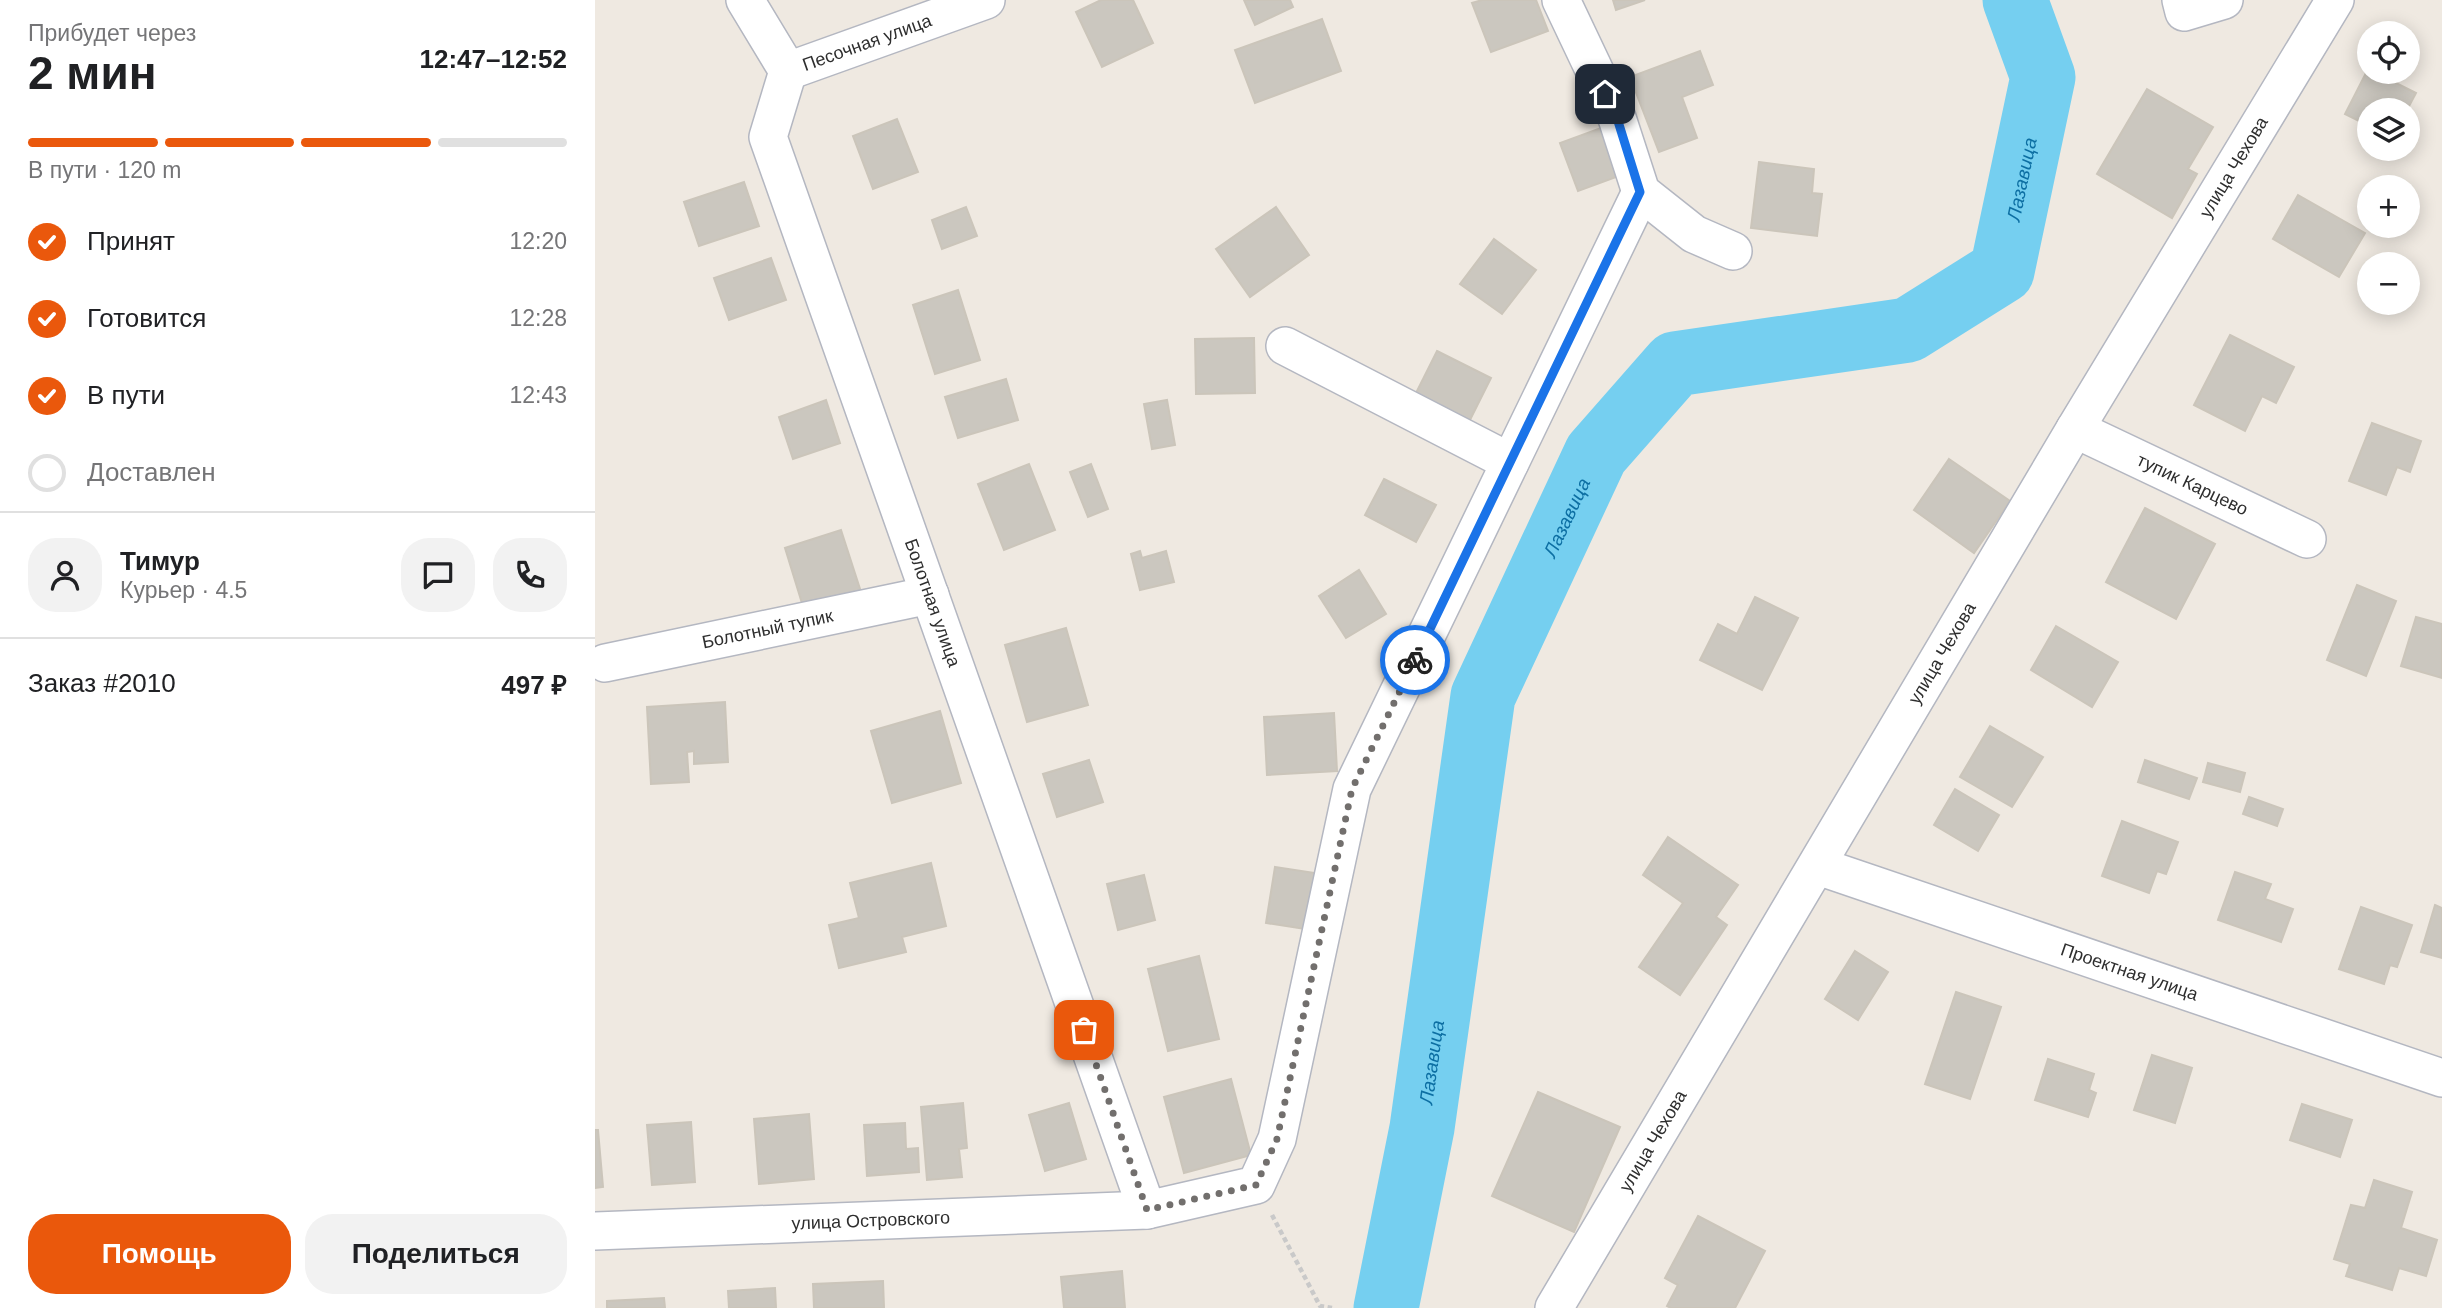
<!DOCTYPE html>
<html lang="ru">
<meta charset="utf-8">
<style>
:root{--surface:#fff;--page:#f2f2f2;--text:#202124;--muted:#757577;--line:#e0e0e0;--accent:#ea580c}
body{margin:0;font-family:Arial,sans-serif;background:var(--page);color:var(--text);height:100vh;display:flex;flex-direction:column;font-size:26px;white-space:nowrap}
*{box-sizing:border-box;margin:0}
p{font-size:23px;color:var(--muted)}
.icon{flex:none;width:38px;height:38px;fill:none;stroke:currentColor;stroke-width:2;stroke-linecap:round;stroke-linejoin:round}
.map{position:relative;flex:1;overflow:hidden}
.side{display:flex;flex-direction:column;background:var(--surface);width:595px}
.side>*{flex:none}
.controls{position:absolute;left:1762px;top:21px;display:grid;gap:14px}
.controls a{display:grid;place-items:center;width:63px;height:63px;border-radius:50%;background:var(--surface);box-shadow:0 4px 18px #0003;font-size:35px}
.pin{position:absolute;display:grid;place-items:center;width:60px;height:60px;color:#fff;margin:-30px;border-radius:14px;box-shadow:0 4px 10px #0006}
.courier{position:absolute;display:grid;place-items:center;width:70px;height:70px;margin:-35px;border:5px solid #1a73e8;border-radius:50%;background:#fff;color:#222;box-shadow:0 2px 9px #0007}
.overview em{font-style:normal;font-weight:700}
.overview div{display:flex;flex-direction:column-reverse}
.overview{display:flex;align-items:center;justify-content:space-between;height:119px;padding:0 28px}
h1{font-size:46px;font-weight:700;line-height:52px}
.bar{display:grid;grid-template-columns:repeat(4,1fr);gap:10px 7px;align-content:center;height:84px;padding:0 28px}
.bar i{height:9px;border-radius:5px;background:var(--line)}
.bar .selected{background:var(--accent)}
.bar p{grid-column:span 4}
.line{display:flex;align-items:center;gap:18px;padding:0 28px;border-top:2px solid var(--line)}
.line div{flex:1}
.round{display:grid;place-items:center;flex:none;width:74px;height:74px;border-radius:28px;background:var(--page)}
ol{padding:0 28px;list-style:none}
li{display:flex;align-items:center;gap:21px;height:77px}
li p{margin-inline-start:auto}
li .icon{padding:7px;border-radius:50%;background:var(--accent);color:#fff;stroke-width:4}
li:last-child{color:var(--muted)}
li i{width:38px;height:38px;border:4px solid var(--line);border-radius:50%}
.cta{display:flex;gap:14px;margin-top:auto;padding:14px 28px}
.cta a{flex:1;height:80px;border-radius:28px;background:var(--accent);color:#fff;font-size:28px;font-weight:700;line-height:80px;text-align:center}
.cta a+a{background:var(--page);color:var(--text)}
main{display:flex;flex:1;min-height:0}
.map>svg:first-child{display:block}
.lines{fill:none;stroke-linecap:round;stroke-linejoin:round}
.river{stroke:#75cff0;stroke-width:65}
.building{fill:#cbc7bf;stroke:#cbc5ba;stroke-width:2}
.minor-casing{stroke:#b4b7c1;stroke-width:40}
.path{stroke:#c9c9c9;stroke-width:4.5;stroke-dasharray:5 3.5;stroke-linecap:butt}
.minor{stroke:#fff;stroke-width:37}
.done{stroke:#726f6d;stroke-width:7;stroke-dasharray:0 12.6}
.route{stroke:#1a73e8;stroke-width:9}
.labels{text-anchor:middle;dominant-baseline:central;stroke-width:6;stroke-linejoin:round;paint-order:stroke}
.street-label{font-size:18px;fill:#2e2e2e;stroke:#fff}
.water-label{font-size:19px;font-style:italic;fill:#0d6fa3;stroke:#fff}
</style>
<main>
<section class="side">
<div class="overview"><div><h1>2 мин</h1><p>Прибудет через</p></div><em>12:47–12:52</em></div>
<div class="bar"><i class="selected"></i><i class="selected"></i><i class="selected"></i><i></i><p>В пути · 120 m</p></div>
<ol>
<li><svg class="icon" aria-label="check" viewBox="0 0 24 24"><path d="M5 12l5 5 9-10"/></svg>Принят<p>12:20</p></li>
<li><svg class="icon" aria-label="check" viewBox="0 0 24 24"><path d="M5 12l5 5 9-10"/></svg>Готовится<p>12:28</p></li>
<li><svg class="icon" aria-label="check" viewBox="0 0 24 24"><path d="M5 12l5 5 9-10"/></svg>В пути<p>12:43</p></li>
<li><i></i>Доставлен</li>
</ol>
<div class="line" style="height:126px"><a class="round"><svg class="icon" aria-label="person" viewBox="0 0 24 24"><circle cx="12" cy="8" r="4"/><path d="M4 21q1-7 8-7t8 7"/></svg></a><div><b>Тимур</b><p>Курьер · 4.5</p></div><a class="round"><svg class="icon" aria-label="chat" viewBox="0 0 24 24"><path d="M4 5h16v11H9l-5 4z"/></svg></a><a class="round"><svg class="icon" aria-label="phone" viewBox="0 0 24 24"><path d="M5 4h4l2 5-3 2q2 4 5 5l2-3 5 2v4C11 20 4 13 5 4z"/></svg></a></div>
<div class="line" style="height:91px"><div>Заказ #2010</div><b>497 ₽</b></div>
<div class="cta"><a>Помощь</a><a>Поделиться</a></div>
</section>
<div class="map">
<svg width="1847" height="1308" viewBox="0 0 1847 1308">
<rect width="100%" height="100%" fill="#efe9e1"/>
<g class="lines">
<!-- river -->
<path class="river" id="s1" d="M791,1308L827,1128L888,696L1001,454L1080,364L1313,330L1407,271L1448,77L1420,0"/>
</g>
<!-- building -->
<g class="building">
<path d="M506,0H538L558,43L507,67L481,12Z"/>
<path d="M649,0H695L698,7L660,25Z"/>
<path d="M887,0H941L953,31L896,52L877,3Z"/>
<path d="M1018,0H1050L1021,10Z"/>
<path d="M727,19L746,71L660,103L640,50Z"/>
<path d="M1105,51L1118,85L1087,97L1102,138L1064,152L1035,77Z"/>
<path d="M1773,69L1774,72H1779L1821,93L1812,110H1774V126L1750,114Z"/>
<path d="M1552,89L1618,127L1593,169L1602,174L1577,218L1502,174Z"/>
<path d="M302,119L323,172L278,189L258,136Z"/>
<path d="M1006,128L1024,176L983,191L965,143Z"/>
<path d="M1164,162L1219,169L1217,193L1227,194L1222,236L1156,228Z"/>
<path d="M149,182L164,226L104,246L89,202Z"/>
<path d="M1703,195L1770,233L1744,277L1678,239Z"/>
<path d="M371,207L382,236L347,249L337,220Z"/>
<path d="M681,207L714,255L655,297L621,249Z"/>
<path d="M899,239L941,270L907,314L865,284Z"/>
<path d="M176,258L191,300L134,320L119,278Z"/>
<path d="M363,290L385,360L340,374L318,305Z"/>
<path d="M1635,335L1699,367L1681,403L1667,396L1650,431L1599,405Z"/>
<path d="M659,338L660,393L601,394L600,339Z"/>
<path d="M842,351L896,378L869,432L815,405Z"/>
<path d="M411,379L423,420L363,438L350,397Z"/>
<path d="M231,400L245,443L198,459L184,417Z"/>
<path d="M572,400L580,445L557,449L549,404Z"/>
<path d="M1777,423L1826,441L1815,472L1802,467L1791,495L1754,481Z"/>
<path d="M1354,459L1415,501L1379,553L1319,510Z"/>
<path d="M434,464L460,530L409,550L383,484Z"/>
<path d="M496,464L513,509L493,517L475,472Z"/>
<path d="M789,479L841,505L821,542L770,515Z"/>
<path d="M1550,508L1620,544L1581,619L1511,582Z"/>
<path d="M246,530L267,595L210,613L190,548Z"/>
<path d="M545,551L547,558L571,551L579,582L545,590L536,554Z"/>
<path d="M764,570L791,614L751,638L724,596Z"/>
<path d="M1762,585L1801,601L1771,676L1732,660Z"/>
<path d="M1160,597L1203,618L1167,690L1105,660L1123,624L1142,634Z"/>
<path d="M1821,617L1847,624V678L1806,666Z"/>
<path d="M1461,626L1523,662L1497,707L1436,670Z"/>
<path d="M471,628L493,705L432,722L410,645Z"/>
<path d="M130,702L133,762L99,764V751L92,752L94,782L56,784L52,707Z"/>
<path d="M345,711L366,783L297,803L276,731Z"/>
<path d="M739,713L742,771L672,775L669,717Z"/>
<path d="M1395,726L1448,757L1417,807L1365,777Z"/>
<path d="M494,760L508,802L462,817L448,774Z"/>
<path d="M1550,760L1602,778L1594,799L1543,782Z"/>
<path d="M1613,763L1650,773L1645,792L1608,782Z"/>
<path d="M1360,789L1404,815L1383,851L1339,825Z"/>
<path d="M1654,797L1688,809L1682,826L1648,814Z"/>
<path d="M1527,821L1583,842L1571,874L1562,871L1554,893L1507,876Z"/>
<path d="M1073,837L1143,885L1121,917L1132,925L1085,995L1044,967L1088,903L1048,875Z"/>
<path d="M336,863L351,926L307,937L311,952L244,968L234,925L264,918L255,883Z"/>
<path d="M680,867L720,873L711,929L671,923Z"/>
<path d="M1640,872L1676,884L1670,899L1698,909L1686,942L1623,920Z"/>
<path d="M549,875L560,920L523,930L512,884Z"/>
<path d="M1840,905L1847,908V958L1826,952Z"/>
<path d="M1766,907L1817,925L1802,967L1795,965L1789,984L1744,969Z"/>
<path d="M1260,951L1293,972L1263,1020L1230,999Z"/>
<path d="M604,956L624,1039L573,1051L553,969Z"/>
<path d="M1361,992L1406,1007L1375,1099L1330,1084Z"/>
<path d="M1557,1055L1597,1068L1580,1123L1539,1110Z"/>
<path d="M1453,1059L1499,1074L1494,1090L1501,1093L1493,1117L1440,1100Z"/>
<path d="M636,1079L656,1155L589,1173L569,1097Z"/>
<path d="M943,1092L1025,1127L979,1232L897,1196Z"/>
<path d="M368,1103L372,1148L364,1149L367,1177L332,1180L326,1107Z"/>
<path d="M474,1103L491,1159L450,1171L434,1115Z"/>
<path d="M1707,1104L1757,1120L1745,1157L1695,1140Z"/>
<path d="M214,1114L219,1179L164,1184L159,1119Z"/>
<path d="M96,1122L100,1182L57,1185L52,1125Z"/>
<path d="M310,1123L311,1149L323,1148L324,1172L272,1176L269,1125Z"/>
<path d="M0,1130H3L8,1187L0,1188Z"/>
<path d="M1779,1180L1817,1192L1806,1228L1842,1240L1831,1276L1804,1268L1797,1290L1751,1276L1755,1264L1739,1259L1756,1205L1770,1208Z"/>
<path d="M1103,1216L1170,1251L1140,1308H1076L1072,1306L1083,1285L1070,1278Z"/>
<path d="M527,1271L530,1308H469L466,1277Z"/>
<path d="M288,1281L289,1308H219L218,1284Z"/>
<path d="M180,1288L181,1308H134L133,1291Z"/>
<path d="M69,1298L70,1308H12V1301Z"/>
</g>
<g class="lines">
<defs>
<g id="minor">
<path id="s2" d="M150,0L193,71L173,137L552,1210"/>
<path d="M966,0L1022,118L1046,192L1099,234L1138,251"/>
<path d="M1586,0L1589,12L1629,0"/>
<path id="s3" d="M193,71L391,0"/>
<path d="M690,346L915,462"/>
<path id="s4" d="M1480,429L1712,539"/>
<path id="s5" d="M10,663L335,595"/>
<path id="s6" d="M1223,866L1847,1078"/>
<path id="s7" d="M0,1231L552,1210L661,1185L682,1139L757,789L1046,192"/>
<path id="s8" d="M959,1308L1480,429L1740,0"/>
</g>
</defs>
<!-- minor casing -->
<use href="#minor" class="minor-casing"/>
<!-- path -->
<path class="path" d="M677,1215L725,1306L737,1308"/>
<!-- minor -->
<use href="#minor" class="minor"/>
</g>
<g class="lines">
<!-- done -->
<path class="done" d="M489,1030L552,1210L661,1185L682,1139L757,789L820,660"/>
<!-- route -->
<path class="route" d="M820,660L1045,192L1022,118L1010,94"/>
</g>
<g class="labels">
<!-- street labels -->
<g class="street-label">
<text stroke="none"><textPath href="#s3" startOffset="84">Песочная улица</textPath></text>
<text stroke="none"><textPath href="#s8" startOffset="1328">улица Чехова</textPath></text>
<text stroke="none"><textPath href="#s4" startOffset="130">тупик Карцево</textPath></text>
<text stroke="none"><textPath href="#s2" startOffset="646">Болотная улица</textPath></text>
<text stroke="none"><textPath href="#s5" startOffset="166">Болотный тупик</textPath></text>
<text stroke="none"><textPath href="#s8" startOffset="761">улица Чехова</textPath></text>
<text stroke="none"><textPath href="#s6" startOffset="329">Проектная улица</textPath></text>
<text stroke="none"><textPath href="#s8" startOffset="194">улица Чехова</textPath></text>
<text stroke="none"><textPath href="#s7" startOffset="276">улица Островского</textPath></text>
</g>
<!-- water labels -->
<g class="water-label">
<text stroke="none"><textPath href="#s1" startOffset="1447">Лазавица</textPath></text>
<text stroke="none"><textPath href="#s1" startOffset="817">Лазавица</textPath></text>
<text stroke="none"><textPath href="#s1" startOffset="250">Лазавица</textPath></text>
</g>
</g>
</svg>
<div class="controls">
<a><svg class="icon" aria-label="locate" viewBox="0 0 24 24"><circle cx="12" cy="12" r="6"/><path d="M12 2v4M12 18v4M2 12h4M18 12h4"/></svg></a>
<a><svg class="icon" aria-label="layers" viewBox="0 0 24 24"><path d="M12 4l9 5-9 5-9-5zM3 14l9 5 9-5"/></svg></a>
<a>+</a>
<a>−</a>
</div>
<div class="pin" style="left:489px;top:1030px;background:#ea580c"><svg class="icon" aria-label="bag" viewBox="0 0 24 24"><path d="M5 8h14l-1 12H6zM9 8a3 3 0 0 1 6 0"/></svg></div>
<div class="pin" style="left:1010px;top:94px;background:#1f2937"><svg class="icon" aria-label="home" viewBox="0 0 24 24"><path d="M3 11l9-7 9 7M6 9v11h12V9"/></svg></div>
<div class="courier" style="left:820px;top:660px"><svg class="icon" aria-label="bike" viewBox="0 0 24 24"><circle cx="6" cy="16" r="4"/><circle cx="18" cy="16" r="4"/><path d="M6 16l4-8h5l3 8M10 8l3 8H6M13 5h3"/></svg></div>
</div>
</main>
